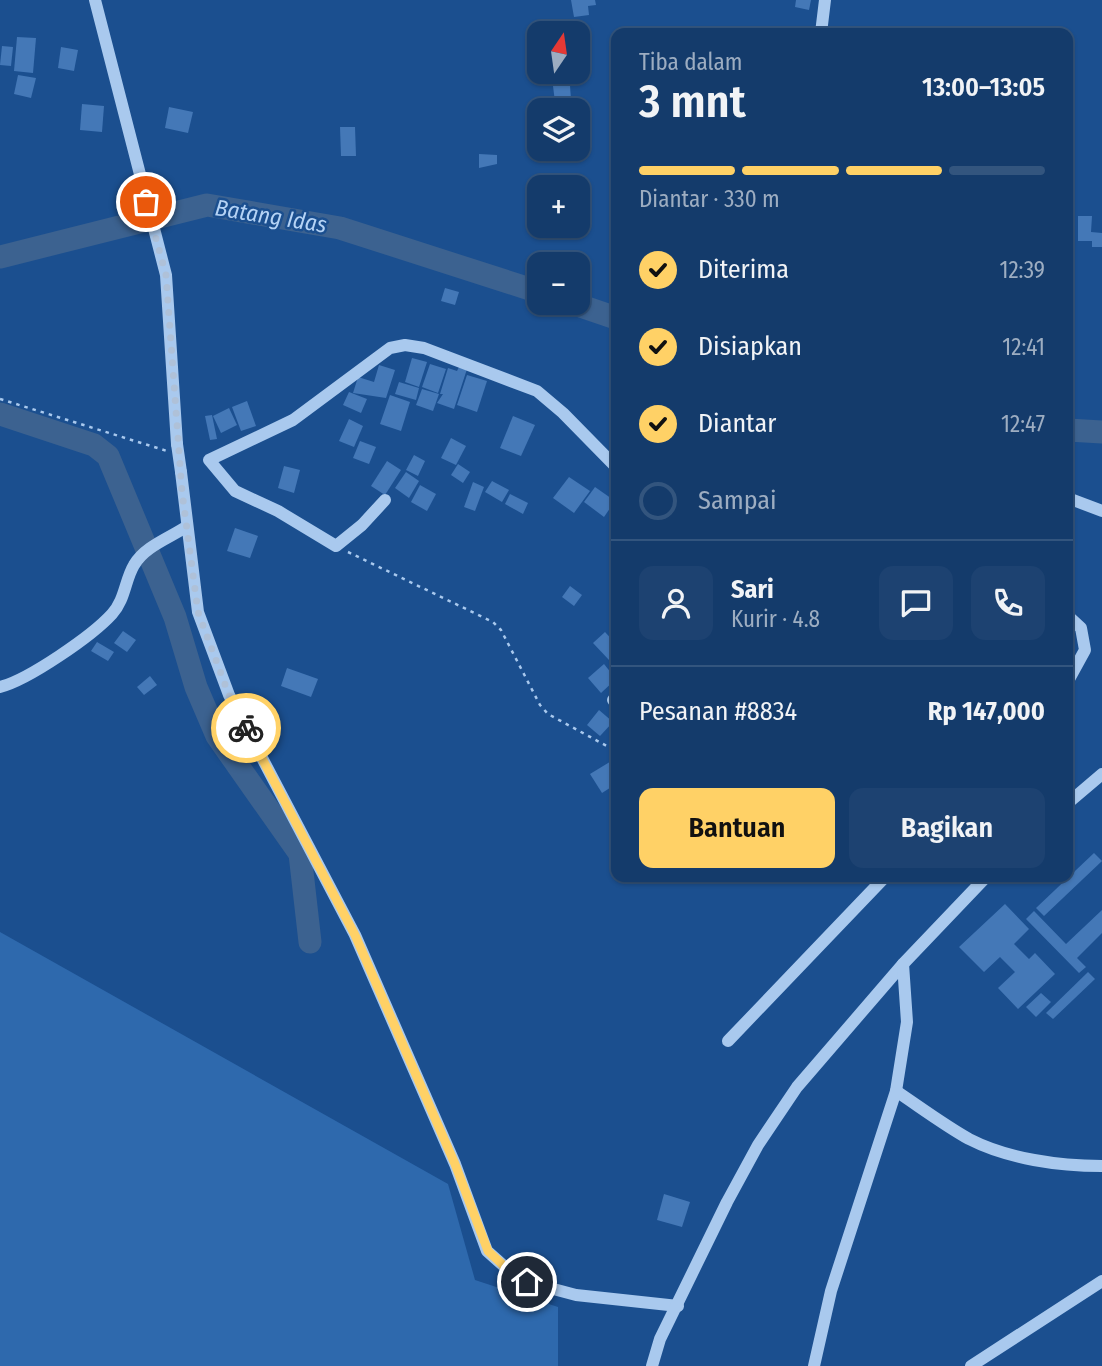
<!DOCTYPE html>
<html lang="id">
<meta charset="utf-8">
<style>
:root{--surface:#143b6b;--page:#1d4271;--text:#f1f3f6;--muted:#9dadc1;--line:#33557e;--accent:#ffd166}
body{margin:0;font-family:"Fira Sans Condensed",sans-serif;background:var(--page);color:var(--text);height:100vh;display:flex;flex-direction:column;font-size:26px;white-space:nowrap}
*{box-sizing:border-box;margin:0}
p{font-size:23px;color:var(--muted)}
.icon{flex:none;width:38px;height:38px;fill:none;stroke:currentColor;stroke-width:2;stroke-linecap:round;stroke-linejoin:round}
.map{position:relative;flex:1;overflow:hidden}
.panel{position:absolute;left:611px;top:28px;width:462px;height:854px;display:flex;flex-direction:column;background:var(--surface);border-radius:14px;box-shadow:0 2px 5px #0004,0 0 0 2px var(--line)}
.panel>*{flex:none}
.needle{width:46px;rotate:13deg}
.fabs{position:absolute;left:527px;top:21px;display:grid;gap:14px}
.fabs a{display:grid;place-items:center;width:63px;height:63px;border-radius:14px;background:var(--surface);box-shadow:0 2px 5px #0004,0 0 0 2px var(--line);font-size:35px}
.pin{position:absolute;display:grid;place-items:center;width:60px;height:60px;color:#fff;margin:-30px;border:4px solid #fff;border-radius:50%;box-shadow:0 2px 7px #0007}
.courier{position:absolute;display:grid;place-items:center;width:70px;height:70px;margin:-35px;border:5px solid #ffd166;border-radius:50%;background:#fff;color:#222;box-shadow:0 2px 9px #0007}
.head em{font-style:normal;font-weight:600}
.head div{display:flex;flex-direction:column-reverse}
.head{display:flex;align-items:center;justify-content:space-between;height:119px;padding:0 28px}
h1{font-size:46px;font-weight:600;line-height:52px}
.bar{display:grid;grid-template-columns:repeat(4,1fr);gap:10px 7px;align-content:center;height:84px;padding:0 28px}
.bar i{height:9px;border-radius:5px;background:var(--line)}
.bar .current{background:var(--accent)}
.bar p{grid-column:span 4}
.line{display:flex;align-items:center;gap:18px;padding:0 28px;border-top:2px solid var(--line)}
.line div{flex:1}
.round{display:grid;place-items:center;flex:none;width:74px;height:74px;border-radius:14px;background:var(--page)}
ol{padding:0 28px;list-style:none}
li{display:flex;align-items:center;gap:21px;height:77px}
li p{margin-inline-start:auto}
li .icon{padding:7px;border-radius:50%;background:var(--accent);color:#111;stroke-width:4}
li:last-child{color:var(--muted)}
li i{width:38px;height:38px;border:4px solid var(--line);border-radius:50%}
.action{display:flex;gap:14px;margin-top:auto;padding:14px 28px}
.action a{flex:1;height:80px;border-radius:14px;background:var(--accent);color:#111;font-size:28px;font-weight:600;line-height:80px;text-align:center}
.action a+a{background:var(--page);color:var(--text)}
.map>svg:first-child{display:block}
.green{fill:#2e69ad}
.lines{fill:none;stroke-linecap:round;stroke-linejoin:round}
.river{stroke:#3c6290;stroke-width:23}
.building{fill:#4478b7}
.path{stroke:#a9c9ee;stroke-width:2.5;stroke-dasharray:3.5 5;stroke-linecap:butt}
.minor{stroke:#a9c9ee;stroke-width:12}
.minor-bridge{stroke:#a9c9ee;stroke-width:12}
.done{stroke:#afc1d8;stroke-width:7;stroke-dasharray:0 12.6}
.route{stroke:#ffd166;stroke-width:9}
.labels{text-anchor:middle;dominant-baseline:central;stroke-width:5;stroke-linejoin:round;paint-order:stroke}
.water-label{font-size:23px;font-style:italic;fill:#b5d3f5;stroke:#1b4f8f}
</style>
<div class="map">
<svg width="1102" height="1366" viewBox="0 0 1102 1366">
<rect width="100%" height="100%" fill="#1b4f8f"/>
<!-- green -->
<path class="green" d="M0,932L448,1184L475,1280L558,1307V1366H0Z"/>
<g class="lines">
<!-- river -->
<g class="river">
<path d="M0,257L207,205L340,228L539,292"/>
<path d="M572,303L616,318"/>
<path d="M0,414L94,445L108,456L175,617L196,687L217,736L300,854L310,942"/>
<path d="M1068,430L1102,432"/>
</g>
</g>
<!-- building -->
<g class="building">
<path d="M571,0H595L596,5L588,6L589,15L574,17Z"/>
<path d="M796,0H811L809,10L795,7Z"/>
<path d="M17,37L36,38L33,73L14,71Z"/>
<path d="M2,46L13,47L11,66L0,65Z"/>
<path d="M61,47L78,50L74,71L58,68Z"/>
<path d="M18,75L36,78L31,98L14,94Z"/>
<path d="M570,85L571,100L555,102L553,86Z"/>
<path d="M82,104L104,106L102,132L80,130Z"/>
<path d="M169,107L193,112L188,133L165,128Z"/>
<path d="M340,127H355L356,156H341Z"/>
<path d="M479,154L497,155V164L479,168Z"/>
<path d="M1078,216H1092L1091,232L1102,233V247H1092V241H1078Z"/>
<path d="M445,288L459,292L455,305L441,301Z"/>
<path d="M412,358L427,362L419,387L405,382Z"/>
<path d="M430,364L446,369L438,393L422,387Z"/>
<path d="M379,365L395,370L386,398L353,393L358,377L374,382Z"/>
<path d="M459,367L467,369L454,409L437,403L443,394H440L448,368L457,371Z"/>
<path d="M467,375L487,381L477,412L457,405Z"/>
<path d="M399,382L419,388L416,400L395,394Z"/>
<path d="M422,389L439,394L433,411L416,405Z"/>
<path d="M349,392L367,399L361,413L343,405Z"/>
<path d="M390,395L410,402L401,431L380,424Z"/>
<path d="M247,401L256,426L241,431L232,407Z"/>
<path d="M229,408L237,425L221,433L213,416Z"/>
<path d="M212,415L217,439L210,440L205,416Z"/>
<path d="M513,416L535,425L521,456L500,448Z"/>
<path d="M349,419L363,426L354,447L339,441Z"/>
<path d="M451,438L466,446L456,465L441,458Z"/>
<path d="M360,441L376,447L369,464L353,458Z"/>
<path d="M414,455L425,461L418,476L406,470Z"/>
<path d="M387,461L401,470L385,495L371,486Z"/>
<path d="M458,464L470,472L463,483L451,475Z"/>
<path d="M284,466L300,470L294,493L278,488Z"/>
<path d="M406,472L419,481L409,498L395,488Z"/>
<path d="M569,477L590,491L574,513L553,498Z"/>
<path d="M492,481L509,490L502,502L485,492Z"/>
<path d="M473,482L484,487L475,511L464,507Z"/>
<path d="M420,485L436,494L427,511L411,502Z"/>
<path d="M595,487L615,501L604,517L584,502Z"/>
<path d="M510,494L528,503L523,514L505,504Z"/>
<path d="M235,528L258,536L250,558L227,551Z"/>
<path d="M570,586L582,595L574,606L562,597Z"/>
<path d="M123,631L136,640L127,652L114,643Z"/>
<path d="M605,632L616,644V654L609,660L593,643Z"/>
<path d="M97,642L114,652L108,661L91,651Z"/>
<path d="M604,664L616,679L601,693L588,678Z"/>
<path d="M287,668L318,679L311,697L281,686Z"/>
<path d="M150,676L157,685L144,695L137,687Z"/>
<path d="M599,710L613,722L600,736L587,725Z"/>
<path d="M613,760L616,764V784L602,793L590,774Z"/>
<path d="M1094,853L1102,861L1044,916L1036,908Z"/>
<path d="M1005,904L1029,929L1014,944L1029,959L1035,953L1055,974L1018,1009L998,988L1015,972L1000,957L984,972L959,947Z"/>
<path d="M1102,910V933L1077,958L1086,967L1079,973L1026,919L1034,911L1066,944Z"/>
<path d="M1088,972L1095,979L1053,1019L1046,1013Z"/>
<path d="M1041,993L1051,1002L1036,1017L1026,1007Z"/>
<path d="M664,1194L690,1202L682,1227L657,1220Z"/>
</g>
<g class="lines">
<!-- path -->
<g class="path">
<path d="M0,399L167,451"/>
<path d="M348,552L493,622L501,630L540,705L548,714L616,751"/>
</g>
<!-- minor -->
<g class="minor">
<path d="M95,0L166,275L177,444"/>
<path d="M821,33L825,0"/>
<path d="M181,472L198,612L229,695L355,935L455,1164L487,1251L505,1267L527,1282L576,1295L678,1306"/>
<path d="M1068,498L1102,511"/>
<path d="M385,500L362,525L336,546L278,511L235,491L209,460L293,420L390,348L405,345L424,348L537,391L563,413L616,467"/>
<path d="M1068,616L1081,628L1085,650L1068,681"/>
<path d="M0,687C28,680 92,636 112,614C125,600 125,580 134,565C144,547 169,538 186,527"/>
<path d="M613,700L616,703"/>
<path d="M1068,803L1102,774"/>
<path d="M728,1041L885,877"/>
<path d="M896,1091C920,1107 944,1125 969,1139C1008,1159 1059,1166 1102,1166"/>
<path d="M652,1366L660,1339L727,1202L758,1145L797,1087L903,964L986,877"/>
<path d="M814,1366L831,1291L896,1091L907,1022L903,964"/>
<path d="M971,1366L1102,1281"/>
</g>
<!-- minor-bridge -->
<path class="minor-bridge" d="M177,444L181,472"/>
</g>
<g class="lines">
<!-- done -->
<path class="done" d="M146,202L166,275L182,492L198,612L229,695L246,728"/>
<!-- route -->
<path class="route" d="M246,728L355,935L455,1164L488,1251L505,1267L527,1282"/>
</g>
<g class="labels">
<!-- water labels -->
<g class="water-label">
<text transform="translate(271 216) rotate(9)">Batang Idas</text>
</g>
</g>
</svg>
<div class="fabs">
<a><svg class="needle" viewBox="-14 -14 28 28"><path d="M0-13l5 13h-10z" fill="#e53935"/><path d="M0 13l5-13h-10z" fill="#9dadc1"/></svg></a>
<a><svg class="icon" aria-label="layers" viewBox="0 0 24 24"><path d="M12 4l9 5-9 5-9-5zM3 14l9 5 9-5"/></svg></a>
<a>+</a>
<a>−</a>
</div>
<div class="pin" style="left:146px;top:202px;background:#ea580c"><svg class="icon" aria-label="bag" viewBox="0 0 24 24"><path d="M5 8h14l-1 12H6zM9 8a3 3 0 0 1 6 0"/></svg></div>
<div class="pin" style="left:527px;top:1282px;background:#1f2937"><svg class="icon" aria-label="home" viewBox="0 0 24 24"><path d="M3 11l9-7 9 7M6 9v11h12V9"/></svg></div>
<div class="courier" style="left:246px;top:728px"><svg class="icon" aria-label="bike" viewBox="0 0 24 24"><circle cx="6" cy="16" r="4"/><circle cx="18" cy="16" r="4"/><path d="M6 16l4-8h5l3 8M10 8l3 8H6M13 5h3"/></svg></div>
<section class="panel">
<div class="head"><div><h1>3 mnt</h1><p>Tiba dalam</p></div><em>13:00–13:05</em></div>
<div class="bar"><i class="current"></i><i class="current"></i><i class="current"></i><i></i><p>Diantar · 330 m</p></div>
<ol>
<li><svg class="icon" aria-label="check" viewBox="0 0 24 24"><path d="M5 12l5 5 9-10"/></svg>Diterima<p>12:39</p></li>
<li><svg class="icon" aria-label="check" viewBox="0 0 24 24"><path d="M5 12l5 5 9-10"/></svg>Disiapkan<p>12:41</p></li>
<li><svg class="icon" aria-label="check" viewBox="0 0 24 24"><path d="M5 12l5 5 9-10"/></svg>Diantar<p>12:47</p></li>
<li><i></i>Sampai</li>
</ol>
<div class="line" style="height:126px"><a class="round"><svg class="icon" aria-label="person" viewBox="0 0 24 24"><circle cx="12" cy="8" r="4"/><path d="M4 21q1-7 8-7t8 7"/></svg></a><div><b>Sari</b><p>Kurir · 4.8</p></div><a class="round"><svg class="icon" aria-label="chat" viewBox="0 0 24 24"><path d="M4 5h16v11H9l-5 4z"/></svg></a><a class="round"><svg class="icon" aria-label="phone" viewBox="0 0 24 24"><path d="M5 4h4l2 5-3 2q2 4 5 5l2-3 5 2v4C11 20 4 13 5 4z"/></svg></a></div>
<div class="line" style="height:91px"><div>Pesanan #8834</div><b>Rp 147,000</b></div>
<div class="action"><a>Bantuan</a><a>Bagikan</a></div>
</section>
</div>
